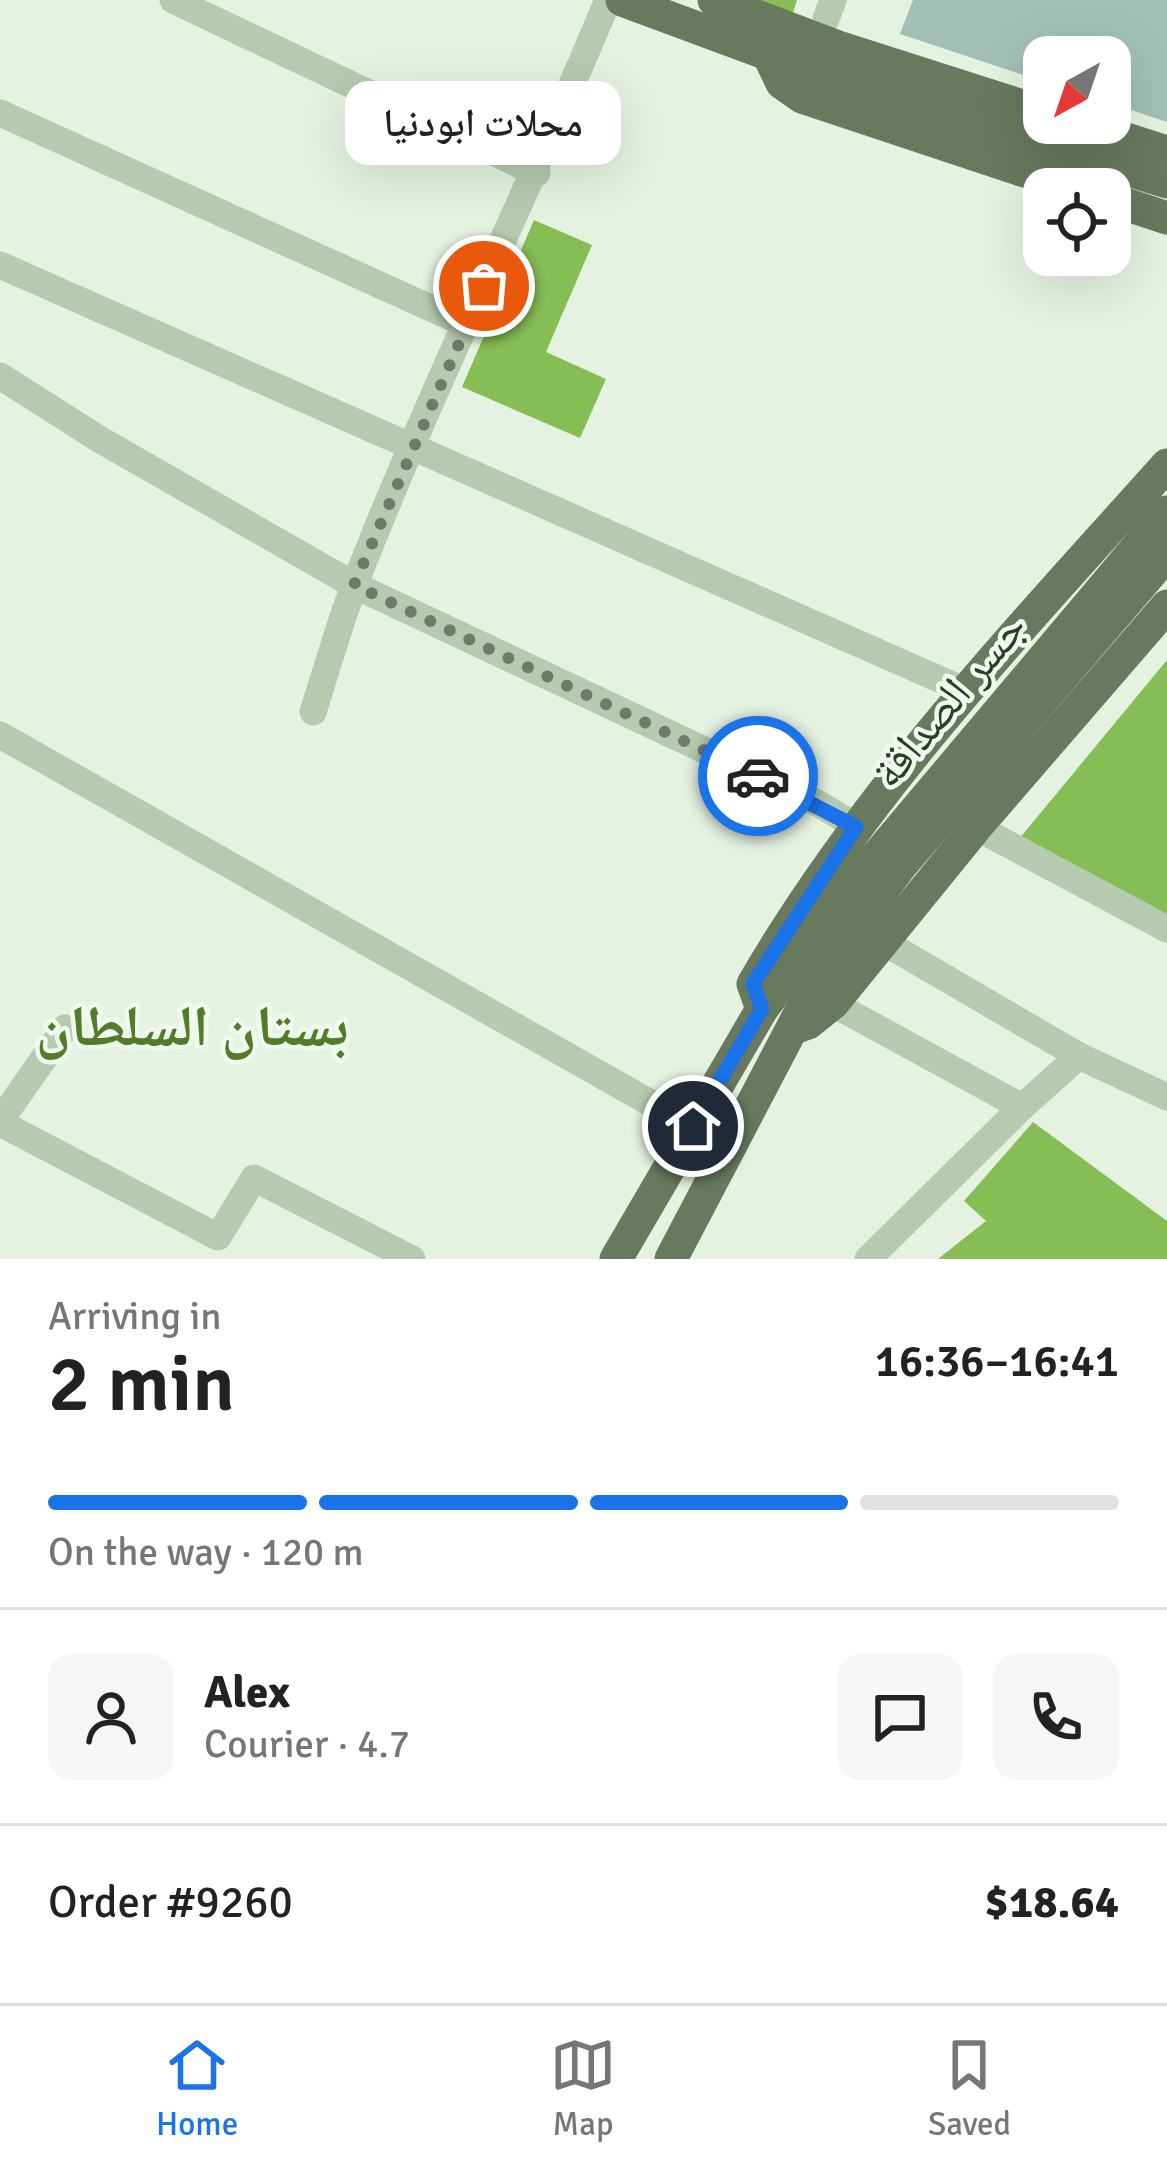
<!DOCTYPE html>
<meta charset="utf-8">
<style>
:root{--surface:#fff;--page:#f6f6f6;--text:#222;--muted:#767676;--line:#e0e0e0;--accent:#1a73e8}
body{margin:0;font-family:Signika,"Noto Naskh Arabic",sans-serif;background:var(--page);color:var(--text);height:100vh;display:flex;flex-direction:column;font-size:45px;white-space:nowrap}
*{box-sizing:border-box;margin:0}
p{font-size:39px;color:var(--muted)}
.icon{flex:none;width:66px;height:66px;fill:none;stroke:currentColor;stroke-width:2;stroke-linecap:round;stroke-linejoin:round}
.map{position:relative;height:1259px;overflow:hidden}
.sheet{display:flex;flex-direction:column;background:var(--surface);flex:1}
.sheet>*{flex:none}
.needle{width:78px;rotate:220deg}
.fabs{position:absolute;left:1023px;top:36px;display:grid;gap:24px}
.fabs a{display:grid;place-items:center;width:108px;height:108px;border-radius:24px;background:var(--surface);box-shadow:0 12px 48px #0002;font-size:60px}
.pin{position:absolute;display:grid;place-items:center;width:102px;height:102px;color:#fff;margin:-51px;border:6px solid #fff;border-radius:50%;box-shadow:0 3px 12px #0007}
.courier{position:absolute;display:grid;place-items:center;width:120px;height:120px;margin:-60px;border:9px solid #1a73e8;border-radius:50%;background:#fff;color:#222;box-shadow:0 3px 15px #0007}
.bubble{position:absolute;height:84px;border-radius:24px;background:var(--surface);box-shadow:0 12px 48px #0002;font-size:39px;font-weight:600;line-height:84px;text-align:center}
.overview em{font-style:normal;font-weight:600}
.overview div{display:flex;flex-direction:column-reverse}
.overview{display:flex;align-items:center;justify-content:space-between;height:204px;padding:0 48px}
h1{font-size:78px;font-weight:600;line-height:90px}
.bar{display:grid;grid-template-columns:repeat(4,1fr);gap:18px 12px;align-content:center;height:144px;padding:0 48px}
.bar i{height:15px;border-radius:9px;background:var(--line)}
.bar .current{background:var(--accent)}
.bar p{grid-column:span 4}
.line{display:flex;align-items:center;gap:30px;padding:0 48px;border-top:3px solid var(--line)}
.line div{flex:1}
.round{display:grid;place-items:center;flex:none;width:126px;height:126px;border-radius:24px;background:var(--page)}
.dock{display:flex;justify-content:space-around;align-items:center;height:168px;border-top:3px solid var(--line);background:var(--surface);font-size:33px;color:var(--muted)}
.dock a{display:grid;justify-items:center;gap:6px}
.dock .current{color:var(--accent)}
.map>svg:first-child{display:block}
.green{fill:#a2c0b5}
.building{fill:#86bd54}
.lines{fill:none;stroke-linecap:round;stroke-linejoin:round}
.minor{stroke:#b5caae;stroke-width:27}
.major{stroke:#68795e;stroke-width:33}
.done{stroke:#707a6b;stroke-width:12;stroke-dasharray:0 21.6}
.route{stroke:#1a73e8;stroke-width:15}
.labels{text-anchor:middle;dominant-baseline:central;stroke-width:9;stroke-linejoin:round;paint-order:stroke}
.street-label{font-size:45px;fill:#31392c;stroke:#f0f9ee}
.district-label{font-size:57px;font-weight:bold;fill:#527c29;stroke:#f0f9ee}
</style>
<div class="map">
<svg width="1167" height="1259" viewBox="0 0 1167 1259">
<rect width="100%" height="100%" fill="#e5f2e1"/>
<!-- green -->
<path class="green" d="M913,0H1167V122L1110,103V57H1044V82L900,34Z"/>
<!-- building -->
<g class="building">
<path d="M747,0H797L792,16Z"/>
<path d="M534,220L592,245L546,352L606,379L580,438L462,387Z"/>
<path d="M1167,660V922L1019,839Z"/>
<path d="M1033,1122L1167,1221V1259H938L986,1221L964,1201Z"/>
</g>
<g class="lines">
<!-- minor -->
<g class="minor">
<path d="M173,0L537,173"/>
<path d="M826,19L833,0"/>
<path d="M0,113L466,324"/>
<path d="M0,265L966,691"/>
<path d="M0,376L99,439L354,585L819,804L857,827"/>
<path d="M313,712C327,669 339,624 356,581C433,385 527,195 608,0"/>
<path d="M0,735L693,1127"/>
<path d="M976,827L1167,929"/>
<path d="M882,941L1079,1056L1167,1097"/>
<path d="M815,994L1022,1107"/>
<path d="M0,1121L65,1028"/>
<path d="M0,1123L218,1237L254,1178L412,1259"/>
<path d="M868,1259L1022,1107L1079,1056"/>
</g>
<!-- major -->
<g class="major">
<path d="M622,0L827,76L1167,182"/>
<path d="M714,0L838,47L1044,113"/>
<path d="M769,56L782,83L802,97L1079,189"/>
<path d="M1076,123L1167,152"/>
<path d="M1110,199L1167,218"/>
<path d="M762,1009L753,984C864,793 1020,629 1167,465"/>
<path d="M794,1028L808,1023L833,1003L976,827L1167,606"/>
<path d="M616,1259L762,1009L873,861L1167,512"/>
<path d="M671,1259L821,973L902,864L1167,554"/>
</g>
</g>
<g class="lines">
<!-- done -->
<path class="done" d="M484,286L354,585L758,776"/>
<!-- route -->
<path class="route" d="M693,1126L762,1009L753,984L856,827L758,776"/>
</g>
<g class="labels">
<!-- street labels -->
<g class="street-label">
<text transform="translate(949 700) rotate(-50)">جسر الصداقة</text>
</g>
<!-- district labels -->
<g class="district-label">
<text x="192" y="1027">بستان السلطان</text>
</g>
</g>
</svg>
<div class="fabs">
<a><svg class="needle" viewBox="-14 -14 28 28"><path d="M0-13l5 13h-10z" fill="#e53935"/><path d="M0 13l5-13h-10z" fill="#767676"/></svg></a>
<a><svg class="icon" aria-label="locate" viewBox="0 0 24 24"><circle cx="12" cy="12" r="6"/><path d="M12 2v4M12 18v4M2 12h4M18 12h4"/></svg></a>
</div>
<div class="pin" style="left:484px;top:286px;background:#ea580c"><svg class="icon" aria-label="bag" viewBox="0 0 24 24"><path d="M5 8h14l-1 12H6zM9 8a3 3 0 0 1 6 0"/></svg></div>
<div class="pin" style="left:693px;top:1126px;background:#1f2937"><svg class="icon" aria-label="home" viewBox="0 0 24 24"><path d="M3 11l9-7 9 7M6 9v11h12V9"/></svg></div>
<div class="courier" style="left:758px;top:776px"><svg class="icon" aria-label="car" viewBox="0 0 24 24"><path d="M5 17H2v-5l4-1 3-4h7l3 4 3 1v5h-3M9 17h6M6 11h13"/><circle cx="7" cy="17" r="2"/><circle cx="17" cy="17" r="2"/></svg></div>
<div class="bubble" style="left:345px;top:81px;width:276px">محلات ابودنيا</div>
</div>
<section class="sheet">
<div class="overview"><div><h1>2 min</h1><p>Arriving in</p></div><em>16:36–16:41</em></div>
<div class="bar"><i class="current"></i><i class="current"></i><i class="current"></i><i></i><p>On the way · 120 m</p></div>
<div class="line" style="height:216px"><a class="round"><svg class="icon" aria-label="person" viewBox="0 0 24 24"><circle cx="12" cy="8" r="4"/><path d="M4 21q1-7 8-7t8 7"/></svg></a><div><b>Alex</b><p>Courier · 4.7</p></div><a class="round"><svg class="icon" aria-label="chat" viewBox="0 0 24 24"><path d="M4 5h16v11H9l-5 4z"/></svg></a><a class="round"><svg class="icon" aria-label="phone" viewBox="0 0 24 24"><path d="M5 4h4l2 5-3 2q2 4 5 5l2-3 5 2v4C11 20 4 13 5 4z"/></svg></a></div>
<div class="line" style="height:156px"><div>Order #9260</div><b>$18.64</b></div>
</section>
<nav class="dock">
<a class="current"><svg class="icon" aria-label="home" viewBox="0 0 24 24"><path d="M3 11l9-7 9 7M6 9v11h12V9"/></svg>Home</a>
<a><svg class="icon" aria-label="map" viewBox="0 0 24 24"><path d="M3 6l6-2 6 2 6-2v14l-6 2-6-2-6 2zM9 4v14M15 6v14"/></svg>Map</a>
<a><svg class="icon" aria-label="saved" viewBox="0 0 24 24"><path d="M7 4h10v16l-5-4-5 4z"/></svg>Saved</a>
</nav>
